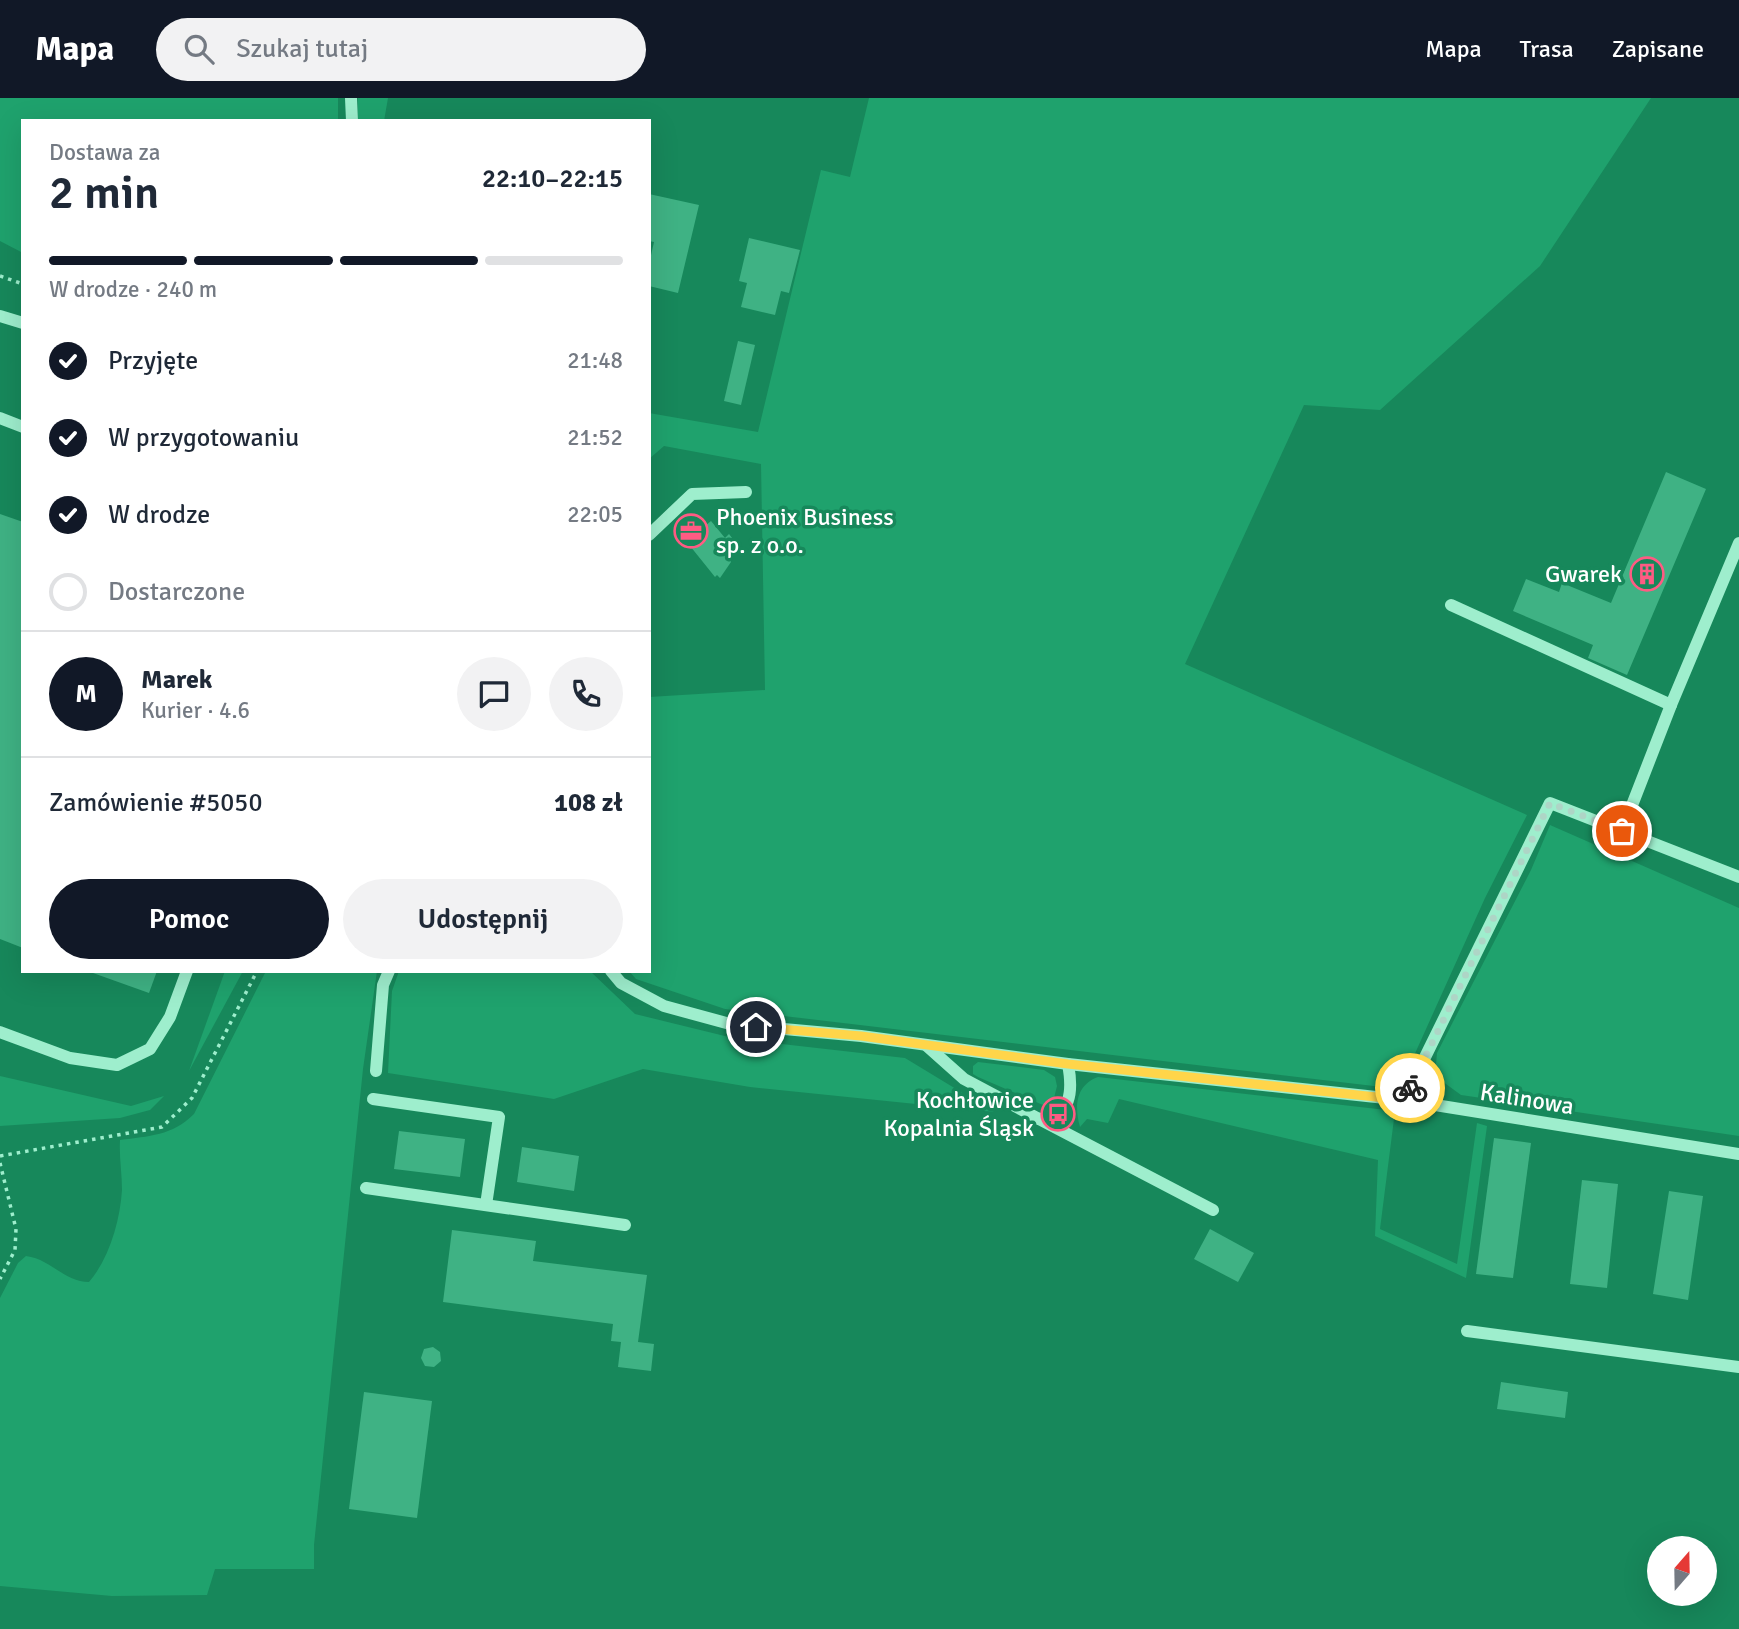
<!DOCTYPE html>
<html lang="pl">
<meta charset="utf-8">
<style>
:root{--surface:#fff;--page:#f2f2f3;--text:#1f2937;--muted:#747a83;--line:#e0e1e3;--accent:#111827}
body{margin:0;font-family:Signika,sans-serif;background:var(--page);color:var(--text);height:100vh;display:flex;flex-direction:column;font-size:26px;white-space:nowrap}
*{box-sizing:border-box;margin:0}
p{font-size:23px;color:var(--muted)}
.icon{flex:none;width:38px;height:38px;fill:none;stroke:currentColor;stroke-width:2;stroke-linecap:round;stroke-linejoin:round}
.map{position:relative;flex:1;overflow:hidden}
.details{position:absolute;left:21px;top:21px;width:630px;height:854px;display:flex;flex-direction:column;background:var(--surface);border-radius:0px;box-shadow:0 7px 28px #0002}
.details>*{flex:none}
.needle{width:46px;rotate:20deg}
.controls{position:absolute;left:1647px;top:1438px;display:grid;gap:14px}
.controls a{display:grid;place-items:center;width:70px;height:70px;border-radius:50%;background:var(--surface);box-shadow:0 7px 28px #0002;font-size:35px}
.pin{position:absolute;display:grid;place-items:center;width:60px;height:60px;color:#fff;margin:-30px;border:4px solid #fff;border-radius:50%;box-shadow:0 2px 7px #0007}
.courier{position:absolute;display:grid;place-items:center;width:70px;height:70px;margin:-35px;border:5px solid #ffd54a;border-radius:50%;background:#fff;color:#222;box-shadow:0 2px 9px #0007}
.summary em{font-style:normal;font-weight:600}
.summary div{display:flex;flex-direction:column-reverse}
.summary{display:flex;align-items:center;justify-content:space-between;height:119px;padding:0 28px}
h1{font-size:46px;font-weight:600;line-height:52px}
.bar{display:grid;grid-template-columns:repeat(4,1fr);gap:10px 7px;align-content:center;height:84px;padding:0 28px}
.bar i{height:9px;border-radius:5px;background:var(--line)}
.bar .selected{background:var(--accent)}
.bar p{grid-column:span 4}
.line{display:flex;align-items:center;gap:18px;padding:0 28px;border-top:2px solid var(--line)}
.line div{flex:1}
.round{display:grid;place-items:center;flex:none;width:74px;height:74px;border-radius:37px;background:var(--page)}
ol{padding:0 28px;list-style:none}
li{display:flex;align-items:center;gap:21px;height:77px}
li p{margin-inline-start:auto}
li .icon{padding:7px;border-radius:50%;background:var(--accent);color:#fff;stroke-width:4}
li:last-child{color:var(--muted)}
li i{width:38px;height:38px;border:4px solid var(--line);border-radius:50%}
.primary-button{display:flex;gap:14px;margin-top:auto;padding:14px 28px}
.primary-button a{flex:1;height:80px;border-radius:42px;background:var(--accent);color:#fff;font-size:28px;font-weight:600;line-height:80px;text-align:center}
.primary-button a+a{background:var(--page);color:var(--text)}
header{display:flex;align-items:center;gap:42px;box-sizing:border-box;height:98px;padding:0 35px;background:var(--accent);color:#fff}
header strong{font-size:33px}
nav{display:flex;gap:38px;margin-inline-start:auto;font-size:24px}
.search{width:490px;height:63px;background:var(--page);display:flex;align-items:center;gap:18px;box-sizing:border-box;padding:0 24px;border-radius:38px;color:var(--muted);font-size:26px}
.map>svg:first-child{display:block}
.green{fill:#1fa26d}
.building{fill:#3fb284}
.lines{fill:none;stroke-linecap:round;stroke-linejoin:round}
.path{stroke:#9eeecd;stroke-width:3.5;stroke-dasharray:3.5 5;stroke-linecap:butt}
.minor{stroke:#9eeecd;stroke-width:12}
.done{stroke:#aed5c6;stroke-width:7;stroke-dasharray:0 12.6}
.route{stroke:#ffd54a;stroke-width:9}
.labels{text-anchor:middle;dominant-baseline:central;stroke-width:7;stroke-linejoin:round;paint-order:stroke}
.poi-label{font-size:24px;fill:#fff;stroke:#17885b;text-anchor:end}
.street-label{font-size:24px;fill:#fff;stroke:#17885b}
</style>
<header>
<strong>Mapa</strong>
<div class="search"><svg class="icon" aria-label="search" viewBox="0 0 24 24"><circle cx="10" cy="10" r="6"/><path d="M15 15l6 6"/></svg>Szukaj tutaj</div>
<nav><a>Mapa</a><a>Trasa</a><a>Zapisane</a></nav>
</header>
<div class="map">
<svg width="1739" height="1531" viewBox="0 0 1739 1531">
<rect width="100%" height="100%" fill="#17885b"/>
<!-- green -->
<g class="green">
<path d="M0,0H338V23H23V155L0,143Z"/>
<path d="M358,0H388L384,23H358Z"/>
<path d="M869,0H1651L1540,168L1380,312L1304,307L1185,566L1527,717L1485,800L1399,991L725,911L636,881L629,873H649V599L765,592L761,366L664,348L649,361V315L758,334L821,72L850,79Z"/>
<path d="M1550,727L1739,810V1038L1461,997L1435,978L1437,955L1531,772Z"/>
<path d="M225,873H243L189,973Z"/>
<path d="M266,873H377L363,971L314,1447V1471H215L207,1497L112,1498L0,1488V1200L18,1165L26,1158C51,1161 64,1184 89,1184C109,1161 120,1123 122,1092C122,1075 119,1059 120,1042C149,1038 172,1038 194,1016Z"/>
<path d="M399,873H590L635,916L737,941L905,960L994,1014L750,989L643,971L554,1001L388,975L392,893Z"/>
<path d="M978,964L1044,972L1055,979L1057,988L1054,1000L1043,1007L978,979L973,976V968Z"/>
<path d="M0,978L131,1008L164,998L150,1012L120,1020L0,1028Z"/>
<path d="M1098,979L1395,1013L1380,1131L1457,1166L1477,1025L1487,1028L1466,1180L1375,1138L1378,1062L1119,1001L1108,1025L1087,1021L1080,1029C1074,1008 1076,987 1098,979Z"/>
</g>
<!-- building -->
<g class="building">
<path d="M649,96L699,107L678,195L649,188V166L654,144L649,143Z"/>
<path d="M749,140L800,152L789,195L781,193L775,217L741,209L747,185L739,183Z"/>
<path d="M738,243L755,247L741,307L724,303Z"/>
<path d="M1666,374L1706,391L1627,577L1588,560L1593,547L1513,513L1526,481L1559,494L1562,485L1611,505Z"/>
<path d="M0,416L23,424V850L0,841Z"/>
<path d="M696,418L704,429L711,423L725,440L729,436L739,449L730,456L731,464L720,480L717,477L715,479L678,433Z"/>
<path d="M93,873H157L149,895L93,875Z"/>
<path d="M399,1033L465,1041L460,1079L394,1071Z"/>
<path d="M1494,1040L1531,1045L1513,1180L1476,1176Z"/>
<path d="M522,1049L579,1058L574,1093L517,1084Z"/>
<path d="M1582,1082L1618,1086L1607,1190L1570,1186Z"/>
<path d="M1669,1093L1703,1098L1688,1202L1653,1196Z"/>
<path d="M1210,1131L1254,1155L1238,1184L1194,1161Z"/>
<path d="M452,1132L536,1143L533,1163L647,1177L638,1244L654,1246L651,1273L618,1269L621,1244L611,1243L613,1226L443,1204Z"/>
<path d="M433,1249L440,1254L441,1263L434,1269L425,1268L421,1260L424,1251Z"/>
<path d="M1501,1284L1568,1294L1565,1320L1497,1311Z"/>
<path d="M364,1294L432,1303L417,1420L349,1411Z"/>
</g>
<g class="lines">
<!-- path -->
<g class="path">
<path d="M0,178L23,186"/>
<path d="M0,1058L162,1029L192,1000L257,873"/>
<path d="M0,1065L16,1131L15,1152L0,1181"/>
</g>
<!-- minor -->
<g class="minor">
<path d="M351,0L352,23"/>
<path d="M0,218L23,225"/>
<path d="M0,320L23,329"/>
<path d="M649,437L692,396L746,394"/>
<path d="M1451,507L1671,607"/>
<path d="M1622,733L1671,607L1739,445"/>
<path d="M611,873L621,885L664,908L730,926L861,938L1068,966L1404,1002L1739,1056"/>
<path d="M0,934L70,960L117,967L150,951L170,919L187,873"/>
<path d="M927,948L964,981L1039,1021C1072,1019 1073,993 1068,966"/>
<path d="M376,973L383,887L389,873"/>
<path d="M373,1001L499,1019L486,1107"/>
<path d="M1404,1002L1550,705L1739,779"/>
<path d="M1039,1021L1213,1112"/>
<path d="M366,1090L625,1127"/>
<path d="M1467,1233L1739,1269"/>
</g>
</g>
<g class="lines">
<!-- done -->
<path class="done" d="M1410,990L1550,705L1622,733"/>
<!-- route -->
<path class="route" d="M756,929L861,938L1068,966L1404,1002L1410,990"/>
</g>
<!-- icons -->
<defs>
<symbol id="office-ring" viewBox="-11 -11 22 22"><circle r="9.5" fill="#17885b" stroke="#ff5b83" stroke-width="1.5"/><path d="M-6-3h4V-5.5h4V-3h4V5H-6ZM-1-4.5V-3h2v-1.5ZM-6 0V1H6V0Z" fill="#ff5b83"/></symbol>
<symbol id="building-ring" viewBox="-11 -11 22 22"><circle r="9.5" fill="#17885b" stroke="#ff5b83" stroke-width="1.5"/><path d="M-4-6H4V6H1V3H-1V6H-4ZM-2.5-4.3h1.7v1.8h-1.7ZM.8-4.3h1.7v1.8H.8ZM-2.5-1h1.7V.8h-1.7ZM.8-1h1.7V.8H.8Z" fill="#ff5b83"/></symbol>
<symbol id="bus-ring" viewBox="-11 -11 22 22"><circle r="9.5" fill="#17885b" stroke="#ff5b83" stroke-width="1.5"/><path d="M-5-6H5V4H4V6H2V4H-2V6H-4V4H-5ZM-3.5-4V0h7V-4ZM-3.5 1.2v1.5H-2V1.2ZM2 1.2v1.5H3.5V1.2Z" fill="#ff5b83"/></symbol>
</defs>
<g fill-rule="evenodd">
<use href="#office-ring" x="672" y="414" width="38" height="38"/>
<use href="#building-ring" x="1628" y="457" width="38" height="38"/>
<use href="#bus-ring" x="1039" y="997" width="38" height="38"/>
</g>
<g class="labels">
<!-- poi labels -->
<g class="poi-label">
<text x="716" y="419" text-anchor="start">Phoenix Business<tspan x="716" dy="28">sp. z o.o.</tspan></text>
<text x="1622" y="476">Gwarek</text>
<text x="1034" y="1002">Kochłowice<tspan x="1034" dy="28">Kopalnia Śląsk</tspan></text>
</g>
<!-- street labels -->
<g class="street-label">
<text transform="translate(1527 1001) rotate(9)">Kalinowa</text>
</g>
</g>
</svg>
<div class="controls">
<a><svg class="needle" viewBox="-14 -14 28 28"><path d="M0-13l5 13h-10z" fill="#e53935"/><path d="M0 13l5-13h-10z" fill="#747a83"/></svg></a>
</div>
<div class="pin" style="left:1622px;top:733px;background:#ea580c"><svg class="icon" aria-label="bag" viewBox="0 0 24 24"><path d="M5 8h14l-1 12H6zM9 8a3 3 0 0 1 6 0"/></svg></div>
<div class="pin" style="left:756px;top:929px;background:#1f2937"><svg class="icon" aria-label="home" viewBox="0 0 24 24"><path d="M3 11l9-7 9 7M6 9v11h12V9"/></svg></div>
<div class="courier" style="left:1410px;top:990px"><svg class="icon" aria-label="bike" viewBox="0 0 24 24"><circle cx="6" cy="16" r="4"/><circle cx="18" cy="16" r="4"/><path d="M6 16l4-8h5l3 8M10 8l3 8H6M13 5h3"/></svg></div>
<section class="details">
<div class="summary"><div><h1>2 min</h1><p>Dostawa za</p></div><em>22:10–22:15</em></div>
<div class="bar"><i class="selected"></i><i class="selected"></i><i class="selected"></i><i></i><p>W drodze · 240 m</p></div>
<ol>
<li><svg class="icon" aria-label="check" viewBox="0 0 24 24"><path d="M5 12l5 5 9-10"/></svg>Przyjęte<p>21:48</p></li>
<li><svg class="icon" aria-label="check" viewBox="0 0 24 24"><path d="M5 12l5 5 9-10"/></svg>W przygotowaniu<p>21:52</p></li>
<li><svg class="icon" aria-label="check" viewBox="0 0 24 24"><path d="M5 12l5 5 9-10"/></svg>W drodze<p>22:05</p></li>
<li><i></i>Dostarczone</li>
</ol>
<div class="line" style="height:126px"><b class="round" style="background:var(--accent);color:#fff">M</b><div><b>Marek</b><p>Kurier · 4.6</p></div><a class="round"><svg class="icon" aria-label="chat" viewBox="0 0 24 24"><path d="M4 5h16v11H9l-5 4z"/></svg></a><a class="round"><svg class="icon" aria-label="phone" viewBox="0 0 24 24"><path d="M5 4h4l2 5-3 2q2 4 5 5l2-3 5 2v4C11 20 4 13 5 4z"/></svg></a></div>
<div class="line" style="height:91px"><div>Zamówienie #5050</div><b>108 zł</b></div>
<div class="primary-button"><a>Pomoc</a><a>Udostępnij</a></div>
</section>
</div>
